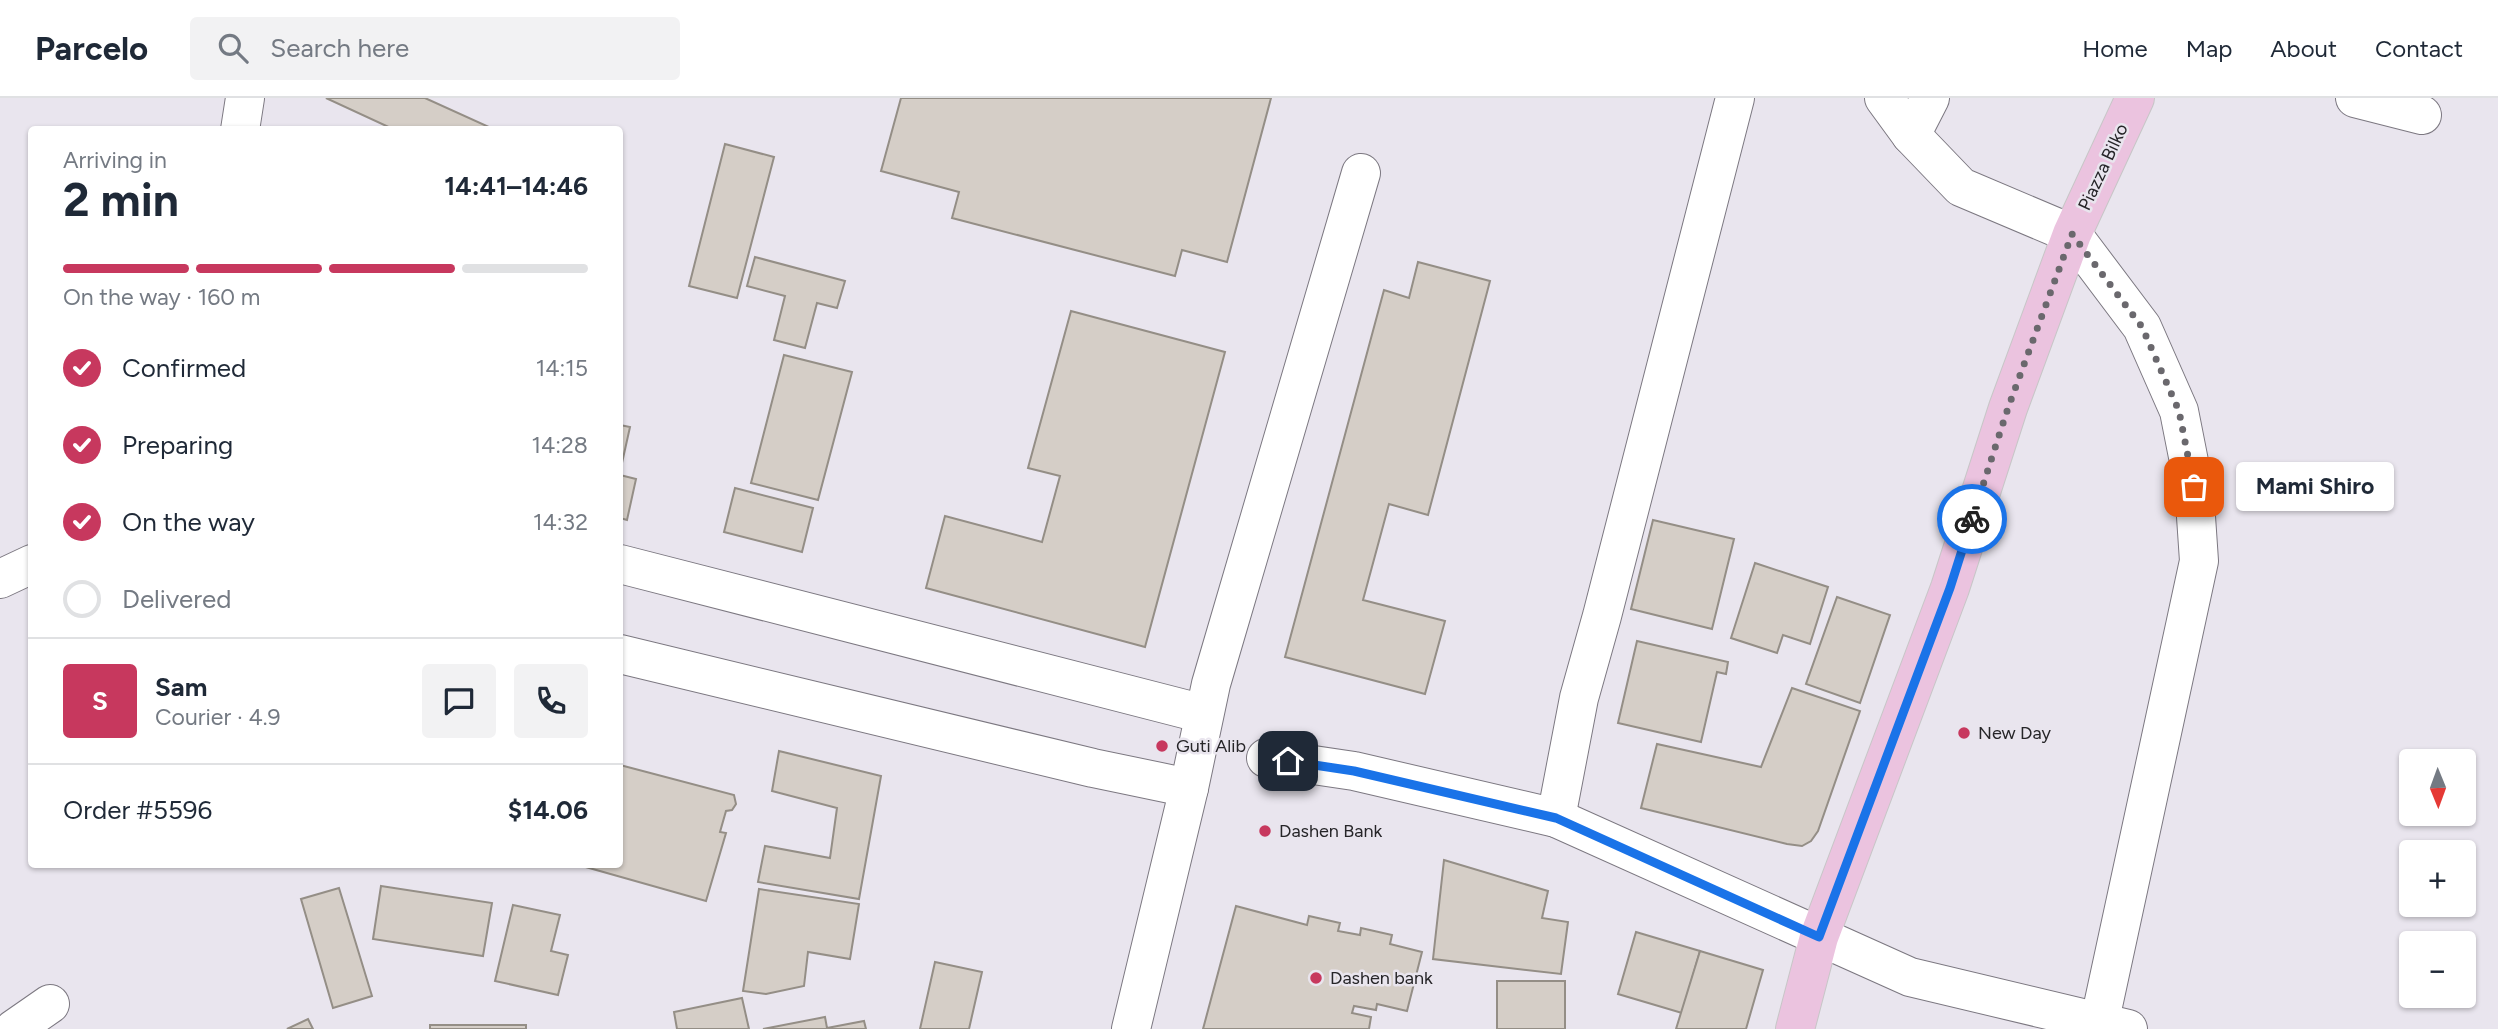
<!DOCTYPE html>
<meta charset="utf-8">
<style>
:root{--surface:#fff;--page:#f2f2f3;--text:#1f2937;--muted:#747a83;--line:#e0e1e3;--accent:#c7385e}
body{margin:0;font-family:Figtree,sans-serif;background:var(--page);color:var(--text);height:100vh;display:flex;flex-direction:column;font-size:26px;white-space:nowrap}
*{box-sizing:border-box;margin:0}
p{font-size:23px;color:var(--muted)}
.icon{flex:none;width:38px;height:38px;fill:none;stroke:currentColor;stroke-width:2;stroke-linecap:round;stroke-linejoin:round}
.map{position:relative;flex:1;overflow:hidden}
.panel{position:absolute;left:28px;top:28px;width:595px;height:742px;display:flex;flex-direction:column;background:var(--surface);border-radius:7px;box-shadow:0 2px 5px #0004}
.panel>*{flex:none}
.needle{width:46px;rotate:179deg}
.controls{position:absolute;left:2399px;top:651px;display:grid;gap:14px}
.controls a{display:grid;place-items:center;width:77px;height:77px;border-radius:7px;background:var(--surface);box-shadow:0 2px 5px #0004;font-size:35px}
.pin{position:absolute;display:grid;place-items:center;width:60px;height:60px;color:#fff;margin:-30px;border-radius:14px;box-shadow:0 4px 10px #0006}
.courier{position:absolute;display:grid;place-items:center;width:70px;height:70px;margin:-35px;border:5px solid #1a73e8;border-radius:50%;background:#fff;color:#222;box-shadow:0 2px 9px #0007}
.bubble{position:absolute;height:49px;border-radius:7px;background:var(--surface);box-shadow:0 2px 5px #0004;font-size:23px;font-weight:700;line-height:49px;text-align:center}
.headline em{font-style:normal;font-weight:700}
.headline div{display:flex;flex-direction:column-reverse}
.headline{display:flex;align-items:center;justify-content:space-between;height:119px;padding:0 35px}
h1{font-size:46px;font-weight:700;line-height:52px}
.bar{display:grid;grid-template-columns:repeat(4,1fr);gap:10px 7px;align-content:center;height:84px;padding:0 35px}
.bar i{height:9px;border-radius:5px;background:var(--line)}
.bar .active{background:var(--accent)}
.bar p{grid-column:span 4}
.line{display:flex;align-items:center;gap:18px;padding:0 35px;border-top:2px solid var(--line)}
.line div{flex:1}
.round{display:grid;place-items:center;flex:none;width:74px;height:74px;border-radius:7px;background:var(--page)}
ol{padding:0 35px;list-style:none}
li{display:flex;align-items:center;gap:21px;height:77px}
li p{margin-inline-start:auto}
li .icon{padding:7px;border-radius:50%;background:var(--accent);color:#fff;stroke-width:4}
li:last-child{color:var(--muted)}
li i{width:38px;height:38px;border:4px solid var(--line);border-radius:50%}
header{display:flex;align-items:center;gap:42px;box-sizing:border-box;height:98px;padding:0 35px;background:var(--surface);border-bottom:2px solid var(--line)}
header strong{font-size:33px}
nav{display:flex;gap:38px;margin-inline-start:auto;font-size:24px}
.search{width:490px;height:63px;background:var(--page);display:flex;align-items:center;gap:18px;box-sizing:border-box;padding:0 24px;border-radius:7px;color:var(--muted);font-size:26px}
.map>svg:first-child{display:block}
.building{fill:#d5cec7;stroke:#948e86;stroke-width:2}
.lines{fill:none;stroke-linecap:round;stroke-linejoin:round}
.minor-casing{stroke:#7c7881;stroke-width:40}
.major-casing{stroke:#c7c6c7;stroke-width:40}
.minor{stroke:#fff;stroke-width:38}
.major{stroke:#ebc3df;stroke-width:38}
.done{stroke:#6a686d;stroke-width:7;stroke-dasharray:0 12.6}
.route{stroke:#1a73e8;stroke-width:9}
.poi-dot{fill:#c7385e;stroke:#e9e5ee;stroke-width:2.5}
.labels{text-anchor:middle;dominant-baseline:central;stroke-width:5;stroke-linejoin:round;paint-order:stroke}
.street-label{font-size:18px;fill:#262528;stroke:#e9e5ee}
.poi-label{font-size:18px;fill:#262528;stroke:#e9e5ee;text-anchor:start}
</style>
<header>
<strong>Parcelo</strong>
<div class="search"><svg class="icon" aria-label="search" viewBox="0 0 24 24"><circle cx="10" cy="10" r="6"/><path d="M15 15l6 6"/></svg>Search here</div>
<nav><a>Home</a><a>Map</a><a>About</a><a>Contact</a></nav>
</header>
<div class="map">
<svg width="2498" height="931" viewBox="0 0 2498 931">
<rect width="100%" height="100%" fill="#e9e5ee"/>
<!-- building -->
<g class="building">
<path d="M326,0H425L489,29L488,32H395Z"/>
<path d="M901,0H1271L1227,164L1182,152L1175,178L952,120L959,94L881,73Z"/>
<path d="M725,46L774,59L737,200L689,188Z"/>
<path d="M755,159L845,183L837,210L817,205L805,250L774,242L785,198L747,188Z"/>
<path d="M1418,164L1490,183L1428,417L1389,406L1363,502L1445,523L1425,596L1285,559L1384,192L1409,200Z"/>
<path d="M1071,213L1225,254L1145,549L926,490L945,418L1042,444L1060,378L1028,370Z"/>
<path d="M784,257L852,274L818,402L751,385Z"/>
<path d="M620,327L630,329L620,374Z"/>
<path d="M620,377L636,381L627,422L620,420Z"/>
<path d="M735,390L813,410L802,454L724,434Z"/>
<path d="M1653,422L1734,441L1712,531L1631,511Z"/>
<path d="M1755,465L1828,489L1810,546L1783,537L1777,555L1731,540Z"/>
<path d="M1837,499L1890,517L1860,605L1806,586Z"/>
<path d="M1637,543L1728,564L1726,576L1717,574L1701,644L1618,625Z"/>
<path d="M1792,590L1860,613L1818,733L1811,743L1802,748L1787,746L1641,710L1657,646L1761,669Z"/>
<path d="M779,653L881,678L859,801L758,784L765,748L830,760L837,710L772,693Z"/>
<path d="M620,667L734,697L736,706L732,712L726,713L720,734L726,735L706,803L575,766H620Z"/>
<path d="M1444,762L1548,793L1542,820L1568,824L1561,876L1433,861Z"/>
<path d="M381,788L492,805L483,858L373,841Z"/>
<path d="M339,790L372,898L333,910L301,801Z"/>
<path d="M759,791L859,806L850,861L808,854L804,888L766,896L743,893Z"/>
<path d="M513,807L560,817L551,853L568,857L558,897L495,883Z"/>
<path d="M1236,808L1307,827L1309,818L1340,825L1338,833L1360,837L1361,830L1392,837L1390,846L1422,854L1407,913L1377,906L1376,912L1354,908L1352,915L1371,919L1369,931H1203Z"/>
<path d="M1636,834L1700,853L1682,915L1618,896Z"/>
<path d="M1700,853L1763,872L1746,931H1676Z"/>
<path d="M935,864L982,874L969,931H920Z"/>
<rect x="1497" y="883" width="68" height="48"/>
<path d="M742,900L749,931H677L674,914Z"/>
<path d="M825,919L827,930L864,923L866,931H763Z"/>
<path d="M308,921L313,931H287Z"/>
<rect x="430" y="927" width="96" height="4"/>
</g>
<g class="lines">
<defs>
<g id="minor">
<path d="M1884,0L1911,37L1961,89L2072,136L2142,229L2179,313L2194,389L2199,463L2098,931"/>
<path d="M2355,0L2422,17"/>
<path d="M240,32L245,0"/>
<path d="M1911,37L1930,0"/>
<path d="M620,466L1204,616"/>
<path d="M0,481L32,466"/>
<path d="M620,556L1093,670L1189,690"/>
<path d="M1266,660L1354,673L1556,720L1910,879L2128,931"/>
<path d="M1556,720L1579,600L1602,518L1735,0"/>
<path d="M14,931L50,906"/>
<path d="M1131,931L1189,690L1211,586L1361,75"/>
</g>
<path id="major" d="M1795,931L1819,839L1950,490L2008,310L2072,136L2135,0"/>
</defs>
<!-- minor casing -->
<use href="#minor" class="minor-casing"/>
<!-- major casing -->
<use href="#major" class="major-casing"/>
<!-- minor -->
<use href="#minor" class="minor"/>
<!-- major -->
<use href="#major" class="major"/>
</g>
<g class="lines">
<!-- done -->
<path class="done" d="M1972,421L2008,310L2072,136L2142,229L2179,313L2194,389"/>
<!-- route -->
<path class="route" d="M1288,663L1354,673L1556,720L1819,839L1950,490L1972,421"/>
</g>
<!-- markers -->
<g class="poi-dot">
<circle cx="1964" cy="635" r="7"/>
<circle cx="1162" cy="648" r="7"/>
<circle cx="1265" cy="733" r="7"/>
<circle cx="1316" cy="880" r="7"/>
</g>
<g class="labels">
<!-- street labels -->
<g class="street-label">
<text transform="translate(2103 69) rotate(-65)">Piazza Bilko</text>
</g>
<!-- poi labels -->
<g class="poi-label">
<text x="1978" y="635">New Day</text>
<text x="1176" y="648">Guti Alib</text>
<text x="1279" y="733">Dashen Bank</text>
<text x="1330" y="880">Dashen bank</text>
</g>
</g>
</svg>
<div class="controls">
<a><svg class="needle" viewBox="-14 -14 28 28"><path d="M0-13l5 13h-10z" fill="#e53935"/><path d="M0 13l5-13h-10z" fill="#747a83"/></svg></a>
<a>+</a>
<a>−</a>
</div>
<div class="pin" style="left:2194px;top:389px;background:#ea580c"><svg class="icon" aria-label="bag" viewBox="0 0 24 24"><path d="M5 8h14l-1 12H6zM9 8a3 3 0 0 1 6 0"/></svg></div>
<div class="pin" style="left:1288px;top:663px;background:#1f2937"><svg class="icon" aria-label="home" viewBox="0 0 24 24"><path d="M3 11l9-7 9 7M6 9v11h12V9"/></svg></div>
<div class="courier" style="left:1972px;top:421px"><svg class="icon" aria-label="bike" viewBox="0 0 24 24"><circle cx="6" cy="16" r="4"/><circle cx="18" cy="16" r="4"/><path d="M6 16l4-8h5l3 8M10 8l3 8H6M13 5h3"/></svg></div>
<div class="bubble" style="left:2236px;top:364px;width:158px">Mami Shiro</div>
<section class="panel">
<div class="headline"><div><h1>2 min</h1><p>Arriving in</p></div><em>14:41–14:46</em></div>
<div class="bar"><i class="active"></i><i class="active"></i><i class="active"></i><i></i><p>On the way · 160 m</p></div>
<ol>
<li><svg class="icon" aria-label="check" viewBox="0 0 24 24"><path d="M5 12l5 5 9-10"/></svg>Confirmed<p>14:15</p></li>
<li><svg class="icon" aria-label="check" viewBox="0 0 24 24"><path d="M5 12l5 5 9-10"/></svg>Preparing<p>14:28</p></li>
<li><svg class="icon" aria-label="check" viewBox="0 0 24 24"><path d="M5 12l5 5 9-10"/></svg>On the way<p>14:32</p></li>
<li><i></i>Delivered</li>
</ol>
<div class="line" style="height:126px"><b class="round" style="background:var(--accent);color:#fff">S</b><div><b>Sam</b><p>Courier · 4.9</p></div><a class="round"><svg class="icon" aria-label="chat" viewBox="0 0 24 24"><path d="M4 5h16v11H9l-5 4z"/></svg></a><a class="round"><svg class="icon" aria-label="phone" viewBox="0 0 24 24"><path d="M5 4h4l2 5-3 2q2 4 5 5l2-3 5 2v4C11 20 4 13 5 4z"/></svg></a></div>
<div class="line" style="height:91px"><div>Order #5596</div><b>$14.06</b></div>
</section>
</div>
